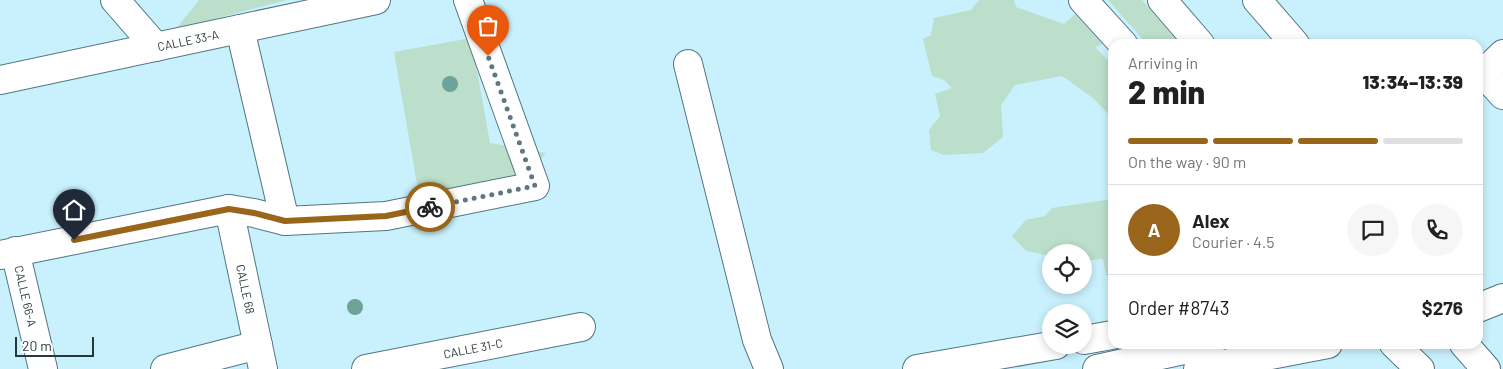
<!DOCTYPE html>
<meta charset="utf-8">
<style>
:root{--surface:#fff;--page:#f6f6f6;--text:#202124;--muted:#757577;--line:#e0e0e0;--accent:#98651a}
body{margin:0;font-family:Barlow,sans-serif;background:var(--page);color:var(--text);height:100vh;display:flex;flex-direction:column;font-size:19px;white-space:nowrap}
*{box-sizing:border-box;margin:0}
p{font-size:16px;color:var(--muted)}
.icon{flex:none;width:28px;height:28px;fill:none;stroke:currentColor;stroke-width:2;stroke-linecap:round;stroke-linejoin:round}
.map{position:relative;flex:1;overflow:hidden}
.side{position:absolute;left:1108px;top:39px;width:375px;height:310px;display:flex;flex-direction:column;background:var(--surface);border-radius:15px;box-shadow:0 2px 8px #0003}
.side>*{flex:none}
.controls{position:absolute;left:1042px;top:244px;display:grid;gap:10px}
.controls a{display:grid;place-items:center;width:50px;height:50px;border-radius:50%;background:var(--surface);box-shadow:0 2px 8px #0003;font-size:25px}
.scale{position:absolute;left:15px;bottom:12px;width:79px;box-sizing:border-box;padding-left:5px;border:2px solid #27373c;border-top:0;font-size:14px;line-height:18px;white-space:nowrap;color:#27373c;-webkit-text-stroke:4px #fff;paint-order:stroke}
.pin{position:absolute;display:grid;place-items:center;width:42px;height:42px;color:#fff;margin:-51px -21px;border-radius:50% 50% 50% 0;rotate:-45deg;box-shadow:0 0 5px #0007}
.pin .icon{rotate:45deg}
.courier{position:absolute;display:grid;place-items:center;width:50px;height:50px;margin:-25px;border:4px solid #98651a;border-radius:50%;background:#fff;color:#222;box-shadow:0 1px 6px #0007}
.overview em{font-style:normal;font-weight:800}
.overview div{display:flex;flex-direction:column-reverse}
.overview{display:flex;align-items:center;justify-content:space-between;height:85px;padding:0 20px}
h1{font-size:32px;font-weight:800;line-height:38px}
.bar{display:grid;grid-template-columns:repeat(4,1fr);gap:8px 5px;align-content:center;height:60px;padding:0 20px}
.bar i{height:6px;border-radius:4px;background:var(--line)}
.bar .on{background:var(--accent)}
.bar p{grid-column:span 4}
.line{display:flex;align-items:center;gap:12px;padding:0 20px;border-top:1px solid var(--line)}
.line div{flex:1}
.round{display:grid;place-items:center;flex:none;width:52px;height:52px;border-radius:26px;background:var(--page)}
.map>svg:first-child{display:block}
.green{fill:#bbdfca}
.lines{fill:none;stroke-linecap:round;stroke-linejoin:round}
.minor-casing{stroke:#517682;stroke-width:30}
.major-casing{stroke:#517682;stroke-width:30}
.minor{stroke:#fff;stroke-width:28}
.major{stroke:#fff;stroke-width:28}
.tree{fill:#6da398}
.done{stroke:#5f7880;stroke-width:5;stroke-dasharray:0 9}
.route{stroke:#98651a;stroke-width:6}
.labels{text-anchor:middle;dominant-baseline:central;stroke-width:4;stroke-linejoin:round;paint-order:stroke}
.street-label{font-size:12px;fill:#27373c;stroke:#fff}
</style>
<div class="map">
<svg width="1503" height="369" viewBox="0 0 1503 369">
<rect width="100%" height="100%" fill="#c8f1fd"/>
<!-- green -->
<g class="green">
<path d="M199,0H287L176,29Z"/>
<path d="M979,0H1014L1016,7L1064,24L1081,9L1114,40L1095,47L1110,62L1112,61V118L1093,98L1062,76L1015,85L1001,105L1003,137L983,153L944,155L931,150L929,130L940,116L935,94L952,88L944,80L932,76L923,39L931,35L934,18L971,10Z"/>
<path d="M1108,0H1142L1181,44H1147Z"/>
<path d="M471,38L490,143L546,153L520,184L420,201L394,52Z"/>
<path d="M1112,199V279L1106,275L1103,259L1084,261V252H1051V256L1026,251L1012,236L1026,220L1045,216L1052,208Z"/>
</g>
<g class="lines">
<defs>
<g id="minor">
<path d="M115,0L156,47"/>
<path d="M1257,0L1295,44"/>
<path d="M240,29L285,221"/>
<path d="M688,64L757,340L769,369"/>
<path d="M1483,73L1503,95"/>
<path d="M1478,78L1503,54"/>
<path d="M0,80L376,0"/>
<path d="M229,209L263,369"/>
<path d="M15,251L43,369"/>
<path d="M0,255L229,209L254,213L285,221L386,216L535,186L468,0"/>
<path d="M1478,308L1503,298"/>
<path d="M1084,340L1112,335"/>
<path d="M165,369L258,345"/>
<path d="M366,369L581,327"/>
<path d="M917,369L1056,345"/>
<path d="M1097,369L1211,344"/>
<path d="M1198,369L1328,344"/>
</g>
<g id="major">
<path d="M1083,0L1123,44"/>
<path d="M1162,0L1200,44"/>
<path d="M1394,344L1420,369"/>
<path d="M1464,344L1486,369"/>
</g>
</defs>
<!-- minor casing -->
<use href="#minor" class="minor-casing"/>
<!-- major casing -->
<use href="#major" class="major-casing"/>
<!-- minor -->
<use href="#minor" class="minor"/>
<!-- major -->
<use href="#major" class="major"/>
</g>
<!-- trees -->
<g class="tree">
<circle cx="450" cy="84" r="8"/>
<circle cx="355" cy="307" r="8"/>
</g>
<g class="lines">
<!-- done -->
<path class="done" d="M430,207L535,186L488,56"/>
<!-- route -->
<path class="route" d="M74,240L229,209L254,213L285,221L386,216L430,207"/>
</g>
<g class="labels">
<!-- street labels -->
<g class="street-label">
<text transform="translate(188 40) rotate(-12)">CALLE 33-A</text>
<text transform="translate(246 289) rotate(78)">CALLE 68</text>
<text transform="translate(26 296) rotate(77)">CALLE 66-A</text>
<text transform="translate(473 348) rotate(-11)">CALLE 31-C</text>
</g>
</g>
</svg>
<div class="controls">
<a><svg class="icon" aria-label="locate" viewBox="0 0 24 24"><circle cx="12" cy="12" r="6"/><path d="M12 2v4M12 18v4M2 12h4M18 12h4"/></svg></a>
<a><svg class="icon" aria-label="layers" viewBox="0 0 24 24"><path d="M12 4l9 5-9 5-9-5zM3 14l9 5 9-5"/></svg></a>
</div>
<div class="scale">20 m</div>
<div class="pin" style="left:488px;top:56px;background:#ea580c"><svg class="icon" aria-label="bag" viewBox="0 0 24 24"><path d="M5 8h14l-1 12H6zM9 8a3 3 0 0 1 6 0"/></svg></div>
<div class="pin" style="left:74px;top:240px;background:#1f2937"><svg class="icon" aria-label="home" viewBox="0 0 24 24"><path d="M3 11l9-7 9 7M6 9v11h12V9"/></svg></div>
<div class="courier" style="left:430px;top:207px"><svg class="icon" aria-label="bike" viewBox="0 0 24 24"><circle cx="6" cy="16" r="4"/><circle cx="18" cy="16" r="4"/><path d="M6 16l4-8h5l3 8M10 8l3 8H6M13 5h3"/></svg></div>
<section class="side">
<div class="overview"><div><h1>2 min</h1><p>Arriving in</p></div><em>13:34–13:39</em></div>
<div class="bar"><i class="on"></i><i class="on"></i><i class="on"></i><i></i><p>On the way · 90 m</p></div>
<div class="line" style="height:90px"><b class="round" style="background:var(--accent);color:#fff">A</b><div><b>Alex</b><p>Courier · 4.5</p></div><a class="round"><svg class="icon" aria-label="chat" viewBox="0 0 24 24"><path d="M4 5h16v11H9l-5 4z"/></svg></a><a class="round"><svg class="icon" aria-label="phone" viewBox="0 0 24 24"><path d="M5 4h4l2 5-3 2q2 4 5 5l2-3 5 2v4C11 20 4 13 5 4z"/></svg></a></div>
<div class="line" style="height:65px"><div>Order #8743</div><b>$276</b></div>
</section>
</div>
